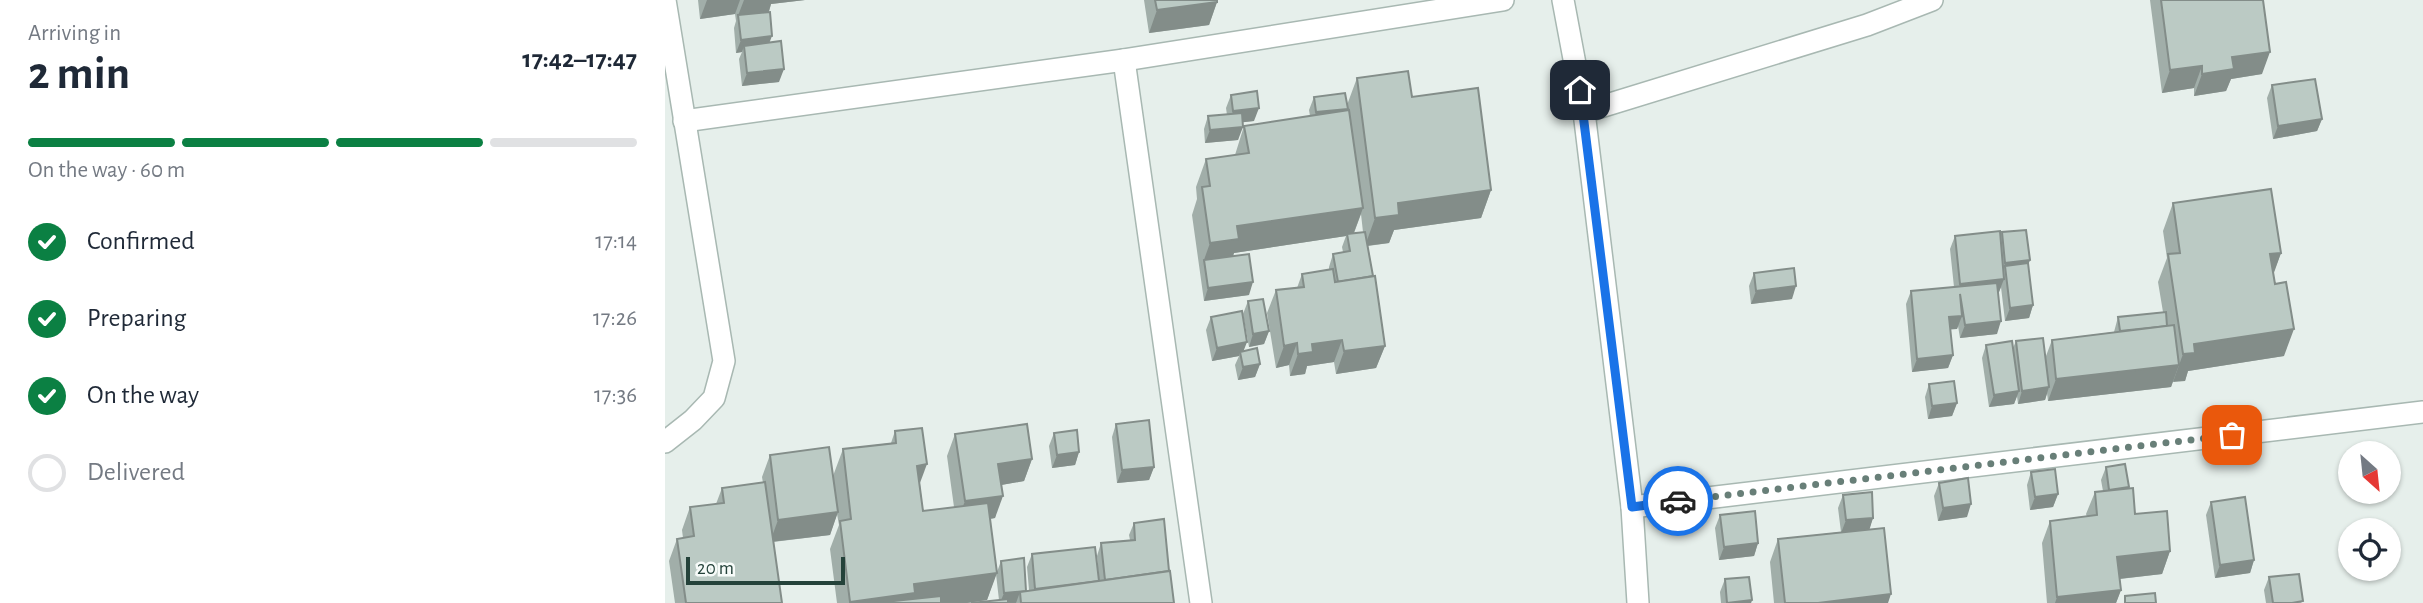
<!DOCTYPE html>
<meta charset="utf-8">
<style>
:root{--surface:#fff;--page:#f6f6f7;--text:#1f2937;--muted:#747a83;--line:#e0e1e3;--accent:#0b8043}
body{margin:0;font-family:"Alegreya Sans",sans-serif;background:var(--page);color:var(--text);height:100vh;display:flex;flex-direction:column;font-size:26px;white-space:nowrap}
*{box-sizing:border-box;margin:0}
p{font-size:23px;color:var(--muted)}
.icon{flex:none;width:38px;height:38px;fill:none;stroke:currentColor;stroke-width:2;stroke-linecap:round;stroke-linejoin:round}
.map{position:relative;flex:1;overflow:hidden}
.panel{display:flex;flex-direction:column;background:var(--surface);width:665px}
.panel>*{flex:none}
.needle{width:46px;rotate:153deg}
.buttons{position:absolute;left:1673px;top:441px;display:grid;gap:14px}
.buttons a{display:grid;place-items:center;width:63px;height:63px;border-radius:50%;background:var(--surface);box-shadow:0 2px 5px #0004;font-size:35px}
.scale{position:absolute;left:21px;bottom:18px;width:159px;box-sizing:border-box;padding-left:7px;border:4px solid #24423a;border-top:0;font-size:19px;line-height:24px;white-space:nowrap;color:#24423a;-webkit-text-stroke:5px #f7fbf9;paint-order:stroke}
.pin{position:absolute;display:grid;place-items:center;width:60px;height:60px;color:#fff;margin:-30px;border-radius:14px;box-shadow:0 4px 10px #0006}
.courier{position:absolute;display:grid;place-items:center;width:70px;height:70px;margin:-35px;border:5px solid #1a73e8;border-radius:50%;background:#fff;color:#222;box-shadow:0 2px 9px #0007}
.overview em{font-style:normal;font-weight:700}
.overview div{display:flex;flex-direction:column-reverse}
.overview{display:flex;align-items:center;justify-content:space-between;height:119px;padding:0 28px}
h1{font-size:46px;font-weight:700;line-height:52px}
.bar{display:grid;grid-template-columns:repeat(4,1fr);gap:10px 7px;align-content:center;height:84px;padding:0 28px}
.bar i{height:9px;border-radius:5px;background:var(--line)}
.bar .current{background:var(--accent)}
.bar p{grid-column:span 4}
ol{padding:0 28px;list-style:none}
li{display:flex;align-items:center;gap:21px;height:77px}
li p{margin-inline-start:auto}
li .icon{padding:7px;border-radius:50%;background:var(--accent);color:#fff;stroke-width:4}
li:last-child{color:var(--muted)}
li i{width:38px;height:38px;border:4px solid var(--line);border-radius:50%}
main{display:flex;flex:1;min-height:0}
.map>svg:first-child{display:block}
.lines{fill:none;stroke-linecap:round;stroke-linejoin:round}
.street-casing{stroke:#a8b8b2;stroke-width:24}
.street{stroke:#fff;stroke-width:21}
.wall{fill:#a1aea9;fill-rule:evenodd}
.shaded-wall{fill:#838d89}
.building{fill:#bbcac4;stroke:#838d89;stroke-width:2}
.done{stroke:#687f78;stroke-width:7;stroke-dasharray:0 12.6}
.route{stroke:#1a73e8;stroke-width:9}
</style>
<main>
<section class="panel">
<div class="overview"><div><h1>2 min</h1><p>Arriving in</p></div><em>17:42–17:47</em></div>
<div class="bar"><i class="current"></i><i class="current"></i><i class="current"></i><i></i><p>On the way · 60 m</p></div>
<ol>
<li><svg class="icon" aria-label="check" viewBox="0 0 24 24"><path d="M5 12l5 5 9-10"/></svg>Confirmed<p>17:14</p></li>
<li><svg class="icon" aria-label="check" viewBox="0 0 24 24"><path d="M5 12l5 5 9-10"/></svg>Preparing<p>17:26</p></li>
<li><svg class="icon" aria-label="check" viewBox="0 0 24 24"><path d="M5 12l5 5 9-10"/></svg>On the way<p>17:36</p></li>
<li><i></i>Delivered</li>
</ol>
</section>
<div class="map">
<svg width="1758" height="603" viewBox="0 0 1758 603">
<rect width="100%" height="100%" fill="#e6efeb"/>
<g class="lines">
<defs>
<g id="street">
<path d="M898,0L919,112L967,507L973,603"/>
<path d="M459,60L536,603"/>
<path d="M919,112L1202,25L1267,0"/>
<path d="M19,121L459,60L838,0"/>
<path d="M0,442L28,420L49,398L59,361L0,0"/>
<path d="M967,507L1758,412"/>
</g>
</defs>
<!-- street casing -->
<use href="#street" class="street-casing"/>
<!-- street -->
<use href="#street" class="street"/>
</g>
<!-- wall -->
<g class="wall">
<path d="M33,0H140L106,4L104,12V43L114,82L77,86L74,59L77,52L71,53L69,28L71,21L70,14L35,19Z"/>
<path d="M479,0H552V2L544,25L484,33Z"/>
<path d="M1485,0H1598L1597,74L1566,79L1561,91L1529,96V88L1497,93Z"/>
<path d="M692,78L747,97L826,190L816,218L729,230L724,243L703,246L720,346L711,368L671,374L669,362L642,366L640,374L625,376L624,365L611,368L602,313L611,290L632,288L637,274L664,270V267L668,254L678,252L677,247L681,236L569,253L568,256L584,295L539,301L527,215L532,199L531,187L541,159L570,155L579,126L645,116L644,110L649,97L682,105ZM696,214L698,232L689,233Z"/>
<path d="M1607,85L1657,119L1652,131L1608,139L1602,98Z"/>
<path d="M566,95L589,121L577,122L573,140L540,143L539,129L543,116L562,115L561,108Z"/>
<path d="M1508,203L1616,253L1608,274L1619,356L1523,371L1520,381H1508L1506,387L1383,401L1382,393L1380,400L1353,404L1352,396L1349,404L1324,407L1317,358L1321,345L1348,348L1351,341L1381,356L1387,340L1449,332L1453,317L1498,312L1493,282L1502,258L1498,231Z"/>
<path d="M1337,232L1365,260L1363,264L1368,305L1364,318L1340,321L1336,287L1334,292H1333L1332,334L1295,338L1293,326L1292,329H1285L1288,355L1283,368L1247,372L1241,304L1246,291L1289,287L1285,249L1290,236L1335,237Z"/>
<path d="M1089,273L1127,299L1086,304L1084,286Z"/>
<path d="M583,301L604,331L599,344L584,347L578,314Z"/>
<path d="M546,317L579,351L595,364L590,377L573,380L570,365L574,356L547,361L541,330Z"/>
<path d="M1264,384L1292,403L1287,416L1263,419L1260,397Z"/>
<path d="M451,424L489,467L484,480L452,483L447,437Z"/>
<path d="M230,431L255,484L258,511L289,507L282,456L290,434L367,459L359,481L336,485L330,518L325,519L332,572L336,561L361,591L364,590L362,567L367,554L434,581L432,556L436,543L465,540L464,535L469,523L504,571L509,603H306L334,600L331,574L322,600L302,603H172L165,549L174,525L172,514L165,535L108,542L117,603H10L4,561L12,539L18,538L17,530L25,507L51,504L57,488L98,483L97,477L105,455L168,476L178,449L226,443Z"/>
<path d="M389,433L414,452L410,465L387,468L384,446Z"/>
<path d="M1441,467L1464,487L1463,489L1470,514L1505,551L1497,574L1455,579L1456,590L1451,603H1382L1377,543L1385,521L1422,517L1421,514L1430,492L1438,491L1436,480Z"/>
<path d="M1366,472L1393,494L1388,507L1365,510L1362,485Z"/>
<path d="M1274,483L1302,517L1273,521L1269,496Z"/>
<path d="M1178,495L1208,518L1204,529L1223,603H1109L1105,562L1113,539L1176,532L1173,508Z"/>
<path d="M1546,502L1589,560L1585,573L1550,578L1541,515Z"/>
<path d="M1055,515L1093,543L1089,556L1054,560L1050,528Z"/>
<path d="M1604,577L1637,603H1601L1599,590Z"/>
<path d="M1060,579L1087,600L1086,603H1056L1055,592Z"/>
</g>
<!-- shaded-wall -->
<g class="shaded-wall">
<path d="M42,0H75L70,14L35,19Z"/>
<path d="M79,0H140L106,4L102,17L73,15L71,21Z"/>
<path d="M552,2L544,25L484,33L492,10Z"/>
<path d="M107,36L102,49L79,46L77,52L71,53L76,40Z"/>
<path d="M1605,52L1597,74L1566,79L1561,91L1529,96L1537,74L1567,57Z"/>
<path d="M1537,66L1529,88L1497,93L1505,70Z"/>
<path d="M119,69L114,82L77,86L82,73Z"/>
<path d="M594,108L589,121L563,124L568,111Z"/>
<path d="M683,109L678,122L646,125L651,112Z"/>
<path d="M1657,119L1652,131L1608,139L1613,126Z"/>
<path d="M578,127L573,140L540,143L545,130Z"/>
<path d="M826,190L816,218L729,230L724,243L700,246L710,218L733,203Z"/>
<path d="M698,208L688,235L682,234L681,236L569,253L564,267L539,260L535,271L545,243L572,226Z"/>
<path d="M1616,253L1606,281L1605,254Z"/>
<path d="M1365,260L1360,273L1340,266L1336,276L1340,263Z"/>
<path d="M1339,279L1334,292L1291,297L1295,284Z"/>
<path d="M588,282L584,295L539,301L543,288Z"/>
<path d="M1131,286L1127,299L1086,304L1091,291Z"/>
<path d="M1368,305L1364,318L1340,321L1345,308Z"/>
<path d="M1297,316L1292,329L1279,330L1284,317Z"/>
<path d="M1336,321L1332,334L1295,338L1300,325Z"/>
<path d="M1629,329L1619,356L1523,371L1520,381L1508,382L1518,354L1529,344Z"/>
<path d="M604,331L599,344L584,347L588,334Z"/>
<path d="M677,340L669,362L642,366L640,374L625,376L633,354L647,344Z"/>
<path d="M582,342L577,355L575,352L574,356L547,361L552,348Z"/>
<path d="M632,343L624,365L611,368L619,346Z"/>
<path d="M720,346L711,368L671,374L679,351Z"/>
<path d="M1288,355L1283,368L1247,372L1252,359Z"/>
<path d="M595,364L590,377L573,380L578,367Z"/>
<path d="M1514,365L1506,387L1383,401L1391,379Z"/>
<path d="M1384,387L1380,400L1353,404L1357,391Z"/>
<path d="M1354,391L1349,404L1324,407L1329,395Z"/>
<path d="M1292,403L1287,416L1263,419L1267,406Z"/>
<path d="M414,452L410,465L387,468L392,455Z"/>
<path d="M367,459L359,481L325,487L333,464Z"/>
<path d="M262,464L252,491V466Z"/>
<path d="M489,467L484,480L452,483L457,470Z"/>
<path d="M1393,494L1388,507L1365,510L1370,497Z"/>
<path d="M338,496L330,518L291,524L300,501Z"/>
<path d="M1306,504L1302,517L1273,521L1278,508Z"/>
<path d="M173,512L165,535L105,542L113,520Z"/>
<path d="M1208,518L1204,531L1176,533L1181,520Z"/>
<path d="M1093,543L1089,556L1054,560L1059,547Z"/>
<path d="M1505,551L1497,574L1444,580L1452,557Z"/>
<path d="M1589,560L1585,573L1550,578L1555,565Z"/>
<path d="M332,573L322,600L302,603H185V602L249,584Z"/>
<path d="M1456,590L1451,603H1390L1392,597Z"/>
<path d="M355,592L351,603H335L339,593Z"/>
<path d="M1226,594L1223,603H1153Z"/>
<path d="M1087,600L1086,603H1062Z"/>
</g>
<!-- building -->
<g class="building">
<path d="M490,0H552V2L492,10Z"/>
<path d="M1496,0H1598L1605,52L1567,57L1569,69L1537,74V66L1505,70Z"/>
<path d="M105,12L107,36L76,40L73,15Z"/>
<path d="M116,41L119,69L82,73L79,46Z"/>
<path d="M743,71L747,97L813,88L826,190L733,203L734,215L710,218L692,78Z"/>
<path d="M1650,79L1657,119L1613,126L1607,85Z"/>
<path d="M592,91L594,108L568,111L566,95Z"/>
<path d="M680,93L683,109L651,112L649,97Z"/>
<path d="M684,110L698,208L572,226L574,239L545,243L537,187L545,186L541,159L584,153L579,126Z"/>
<path d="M577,113L578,127L545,130L543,116Z"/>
<path d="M1606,189L1616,253L1605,254L1610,284L1621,282L1629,329L1529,344L1530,353L1518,354L1503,254L1515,253L1508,203Z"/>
<path d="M1361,230L1365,260L1340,263L1337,232Z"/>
<path d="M1335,231L1339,279L1295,284L1290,236Z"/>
<path d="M700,232L708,276L673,282L668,254L685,251L682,234Z"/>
<path d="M584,254L588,282L543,288L539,260Z"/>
<path d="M1363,263L1368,305L1345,308L1340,266Z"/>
<path d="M1129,268L1131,286L1091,291L1089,273Z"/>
<path d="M668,269L670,282L710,276L720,346L679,351L677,340L647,344L648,352L633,354L632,343L619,346L611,290L639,287L637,274Z"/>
<path d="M1332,283L1336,321L1300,325L1295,294L1297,316L1284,317L1288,355L1252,359L1246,291Z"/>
<path d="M598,299L604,331L588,334L583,301Z"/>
<path d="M577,311L582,342L552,348L546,317Z"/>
<path d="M1501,312L1502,326L1455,331L1453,317Z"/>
<path d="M1509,325L1514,365L1391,379L1387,340Z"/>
<path d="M1378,338L1384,387L1357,391L1351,341Z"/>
<path d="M1347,341L1354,391L1329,395L1321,345Z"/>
<path d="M592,348L595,364L578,367L575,352Z"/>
<path d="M1289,381L1292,403L1267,406L1264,384Z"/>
<path d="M484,420L489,467L457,470L451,424Z"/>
<path d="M362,424L367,459L333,464L338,496L300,501L290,434Z"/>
<path d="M257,428L262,464L252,466L258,511L323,503L332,573L249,584L250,593L185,602L175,521L186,519L178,449L231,443L230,431Z"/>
<path d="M412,430L414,452L392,455L389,433Z"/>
<path d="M164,447L173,512L113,520L105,455Z"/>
<path d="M1460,464L1464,487L1444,490L1441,467Z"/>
<path d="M1390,469L1393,494L1370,497L1366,472Z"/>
<path d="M1303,478L1306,504L1278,508L1274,483Z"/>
<path d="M100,482L117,603H21L12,539L29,536L25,507L59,503L57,488Z"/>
<path d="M1468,488L1470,514L1502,511L1505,551L1452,557L1456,590L1392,597L1385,521L1432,515L1430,492Z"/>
<path d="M1207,492L1208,518L1181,520L1178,495Z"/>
<path d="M1580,497L1589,560L1555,565L1546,502Z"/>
<path d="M1090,511L1093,543L1059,547L1055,515Z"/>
<path d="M499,519L504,571L440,580L436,543L470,540L469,523Z"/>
<path d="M1219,528L1226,594L1153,603H1120L1113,539Z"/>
<path d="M430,547L434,581L370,589L367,554Z"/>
<path d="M359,558L361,591L339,593L336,561Z"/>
<path d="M505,571L509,603H356L355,592Z"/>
<path d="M1634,574L1638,601L1627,603H1608L1604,577Z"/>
<path d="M1084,577L1087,600L1062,603L1060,579Z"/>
<path d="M1490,593L1491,603H1460V596Z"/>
<path d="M276,596V603H210Z"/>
<path d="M343,599V603H306Z"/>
</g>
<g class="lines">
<!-- done -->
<path class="done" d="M1013,501L1567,435"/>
<!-- route -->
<path class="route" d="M915,90L967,507L1013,501"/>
</g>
</svg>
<div class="buttons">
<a><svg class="needle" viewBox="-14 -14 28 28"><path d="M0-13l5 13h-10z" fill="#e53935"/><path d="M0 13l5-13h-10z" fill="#747a83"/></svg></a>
<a><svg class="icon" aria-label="locate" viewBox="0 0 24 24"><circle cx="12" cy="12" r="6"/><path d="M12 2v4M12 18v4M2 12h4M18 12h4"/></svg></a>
</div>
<div class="scale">20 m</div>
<div class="pin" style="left:1567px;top:435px;background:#ea580c"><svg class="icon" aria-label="bag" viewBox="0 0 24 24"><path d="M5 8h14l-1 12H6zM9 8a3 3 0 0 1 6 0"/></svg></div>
<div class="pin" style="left:915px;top:90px;background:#1f2937"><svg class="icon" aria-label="home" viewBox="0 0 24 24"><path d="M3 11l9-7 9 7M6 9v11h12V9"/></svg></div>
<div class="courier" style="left:1013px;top:501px"><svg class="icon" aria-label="car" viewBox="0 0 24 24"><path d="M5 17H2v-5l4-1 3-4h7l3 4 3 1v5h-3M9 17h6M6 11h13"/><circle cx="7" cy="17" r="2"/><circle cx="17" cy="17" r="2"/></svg></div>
</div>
</main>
